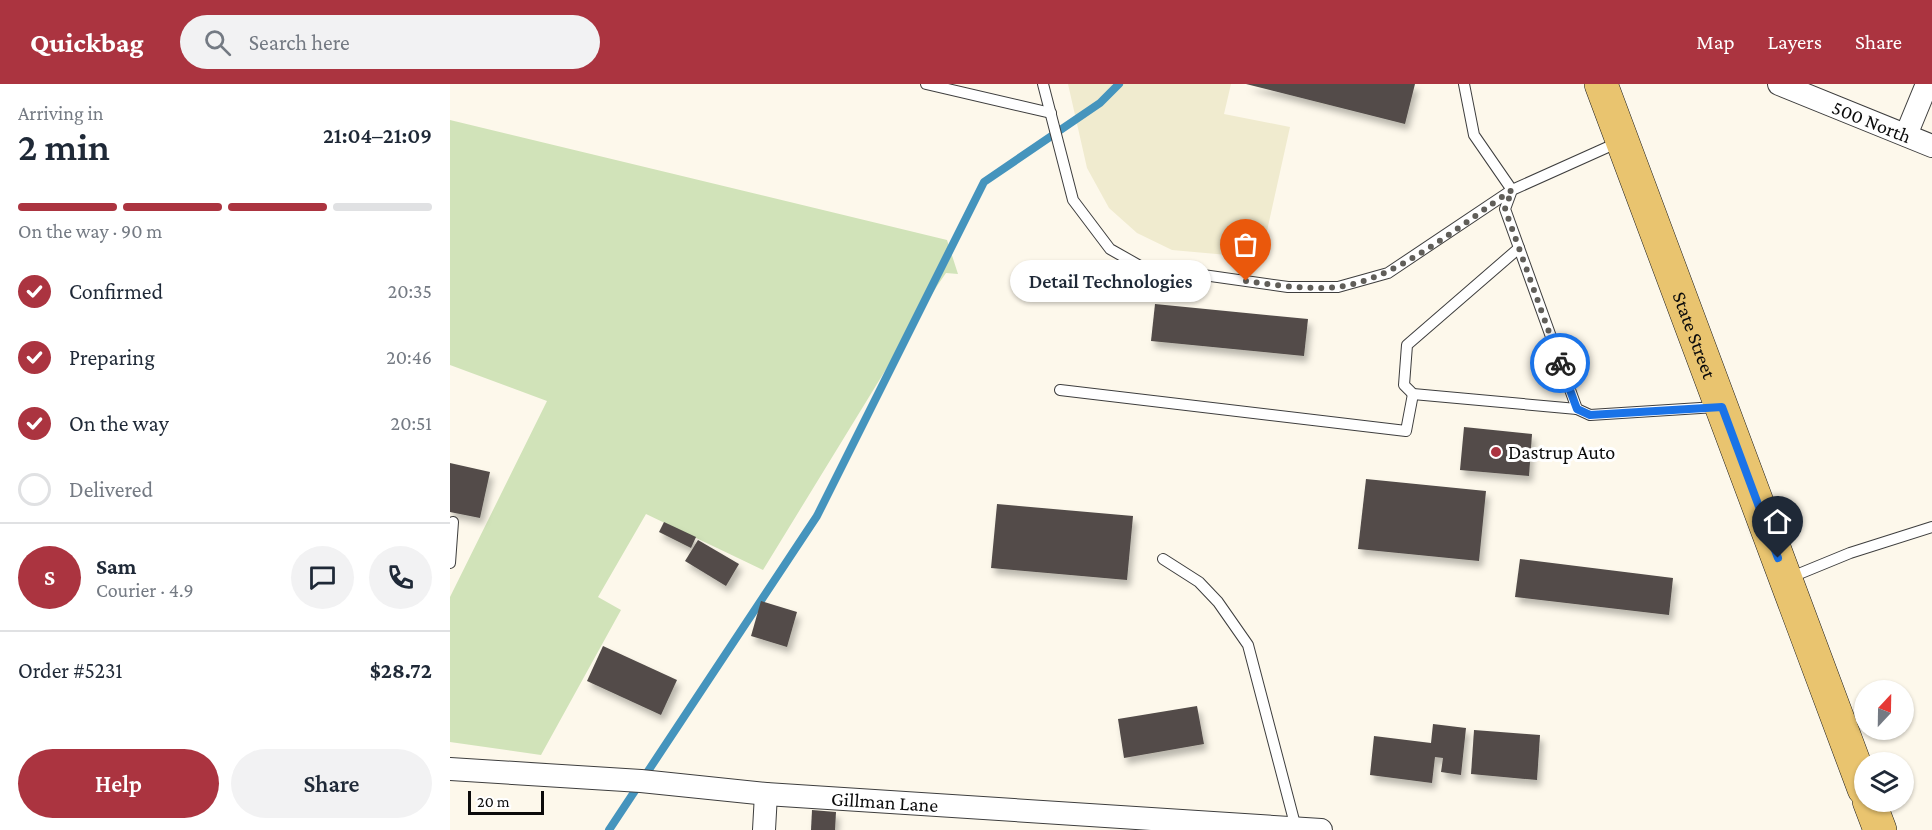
<!DOCTYPE html>
<meta charset="utf-8">
<style>
:root{--surface:#fff;--page:#f2f2f3;--text:#1f2937;--muted:#747a83;--line:#e0e1e3;--accent:#ab3440}
body{margin:0;font-family:"Crimson Pro",serif;background:var(--page);color:var(--text);height:100vh;display:flex;flex-direction:column;font-size:22px;white-space:nowrap}
*{box-sizing:border-box;margin:0}
p{font-size:20px;color:var(--muted)}
.icon{flex:none;width:33px;height:33px;fill:none;stroke:currentColor;stroke-width:2;stroke-linecap:round;stroke-linejoin:round}
.map{position:relative;flex:1;overflow:hidden}
.drawer{display:flex;flex-direction:column;background:var(--surface);width:450px}
.drawer>*{flex:none}
.needle{width:39px;rotate:22deg}
.tools{position:absolute;left:1404px;top:596px;display:grid;gap:12px}
.tools a{display:grid;place-items:center;width:60px;height:60px;border-radius:50%;background:var(--surface);box-shadow:0 2px 4px #0004;font-size:30px}
.scale{position:absolute;left:18px;bottom:15px;width:76px;box-sizing:border-box;padding-left:6px;border:3px solid #0b0b0b;border-top:0;font-size:16px;line-height:21px;white-space:nowrap;color:#0b0b0b;-webkit-text-stroke:4px #fff;paint-order:stroke}
.pin{position:absolute;display:grid;place-items:center;width:51px;height:51px;color:#fff;margin:-62px -26px;border-radius:50% 50% 50% 0;rotate:-45deg;box-shadow:0 0 6px #0007}
.pin .icon{rotate:45deg}
.courier{position:absolute;display:grid;place-items:center;width:60px;height:60px;margin:-30px;border:4px solid #1a73e8;border-radius:50%;background:#fff;color:#222;box-shadow:0 2px 8px #0007}
.bubble{position:absolute;height:42px;border-radius:21px;background:var(--surface);box-shadow:0 2px 4px #0004;font-size:20px;font-weight:600;line-height:42px;text-align:center}
.overview em{font-style:normal;font-weight:600}
.overview div{display:flex;flex-direction:column-reverse}
.overview{display:flex;align-items:center;justify-content:space-between;height:102px;padding:0 18px}
h1{font-size:39px;font-weight:600;line-height:45px}
.bar{display:grid;grid-template-columns:repeat(4,1fr);gap:9px 6px;align-content:center;height:72px;padding:0 18px}
.bar i{height:8px;border-radius:4px;background:var(--line)}
.bar .current{background:var(--accent)}
.bar p{grid-column:span 4}
.line{display:flex;align-items:center;gap:15px;padding:0 18px;border-top:2px solid var(--line)}
.line div{flex:1}
.round{display:grid;place-items:center;flex:none;width:63px;height:63px;border-radius:32px;background:var(--page)}
ol{padding:0 18px;list-style:none}
li{display:flex;align-items:center;gap:18px;height:66px}
li p{margin-inline-start:auto}
li .icon{padding:6px;border-radius:50%;background:var(--accent);color:#fff;stroke-width:4}
li:last-child{color:var(--muted)}
li i{width:33px;height:33px;border:3px solid var(--line);border-radius:50%}
.cta{display:flex;gap:12px;margin-top:auto;padding:12px 18px}
.cta a{flex:1;height:69px;border-radius:36px;background:var(--accent);color:#fff;font-size:24px;font-weight:600;line-height:69px;text-align:center}
.cta a+a{background:var(--page);color:var(--text)}
header{display:flex;align-items:center;gap:36px;box-sizing:border-box;height:84px;padding:0 30px;background:var(--accent);color:#fff}
header strong{font-size:28px}
nav{display:flex;gap:33px;margin-inline-start:auto;font-size:21px}
.search{width:420px;height:54px;background:var(--page);display:flex;align-items:center;gap:15px;box-sizing:border-box;padding:0 21px;border-radius:33px;color:var(--muted);font-size:22px}
main{display:flex;flex:1;min-height:0}
.map>svg:first-child{display:block}
.farmland{fill:#f0ebcf}
.green{fill:#d1e3b9}
.lines{fill:none;stroke-linecap:round;stroke-linejoin:round}
.stream{stroke:#4594bd;stroke-width:8}
.building{fill:#524c49;filter:url(#shadow)}
.lane-casing{stroke:#3e3e3e;stroke-width:12}
.street-casing{stroke:#3e3e3e;stroke-width:24}
.primary-casing{stroke:#1c1c1c;stroke-width:34}
.lane{stroke:#fff;stroke-width:10}
.street{stroke:#fff;stroke-width:22}
.primary{stroke:#e9c46f;stroke-width:33}
.done{stroke:#605e59;stroke-width:6;stroke-dasharray:0 10.8}
.route{stroke:#1a73e8;stroke-width:8}
.poi-dot{fill:#ab3440;stroke:#fff;stroke-width:2}
.labels{text-anchor:middle;dominant-baseline:central;stroke-width:6;stroke-linejoin:round;paint-order:stroke}
.street-label{font-size:20px;fill:#0b0b0b;stroke:#fff}
.poi-label{font-size:20px;fill:#0b0b0b;stroke:#fff;text-anchor:start}
</style>
<header>
<strong>Quickbag</strong>
<div class="search"><svg class="icon" aria-label="search" viewBox="0 0 24 24"><circle cx="10" cy="10" r="6"/><path d="M15 15l6 6"/></svg>Search here</div>
<nav><a>Map</a><a>Layers</a><a>Share</a></nav>
</header>
<main>
<section class="drawer">
<div class="overview"><div><h1>2 min</h1><p>Arriving in</p></div><em>21:04–21:09</em></div>
<div class="bar"><i class="current"></i><i class="current"></i><i class="current"></i><i></i><p>On the way · 90 m</p></div>
<ol>
<li><svg class="icon" aria-label="check" viewBox="0 0 24 24"><path d="M5 12l5 5 9-10"/></svg>Confirmed<p>20:35</p></li>
<li><svg class="icon" aria-label="check" viewBox="0 0 24 24"><path d="M5 12l5 5 9-10"/></svg>Preparing<p>20:46</p></li>
<li><svg class="icon" aria-label="check" viewBox="0 0 24 24"><path d="M5 12l5 5 9-10"/></svg>On the way<p>20:51</p></li>
<li><i></i>Delivered</li>
</ol>
<div class="line" style="height:108px"><b class="round" style="background:var(--accent);color:#fff">S</b><div><b>Sam</b><p>Courier · 4.9</p></div><a class="round"><svg class="icon" aria-label="chat" viewBox="0 0 24 24"><path d="M4 5h16v11H9l-5 4z"/></svg></a><a class="round"><svg class="icon" aria-label="phone" viewBox="0 0 24 24"><path d="M5 4h4l2 5-3 2q2 4 5 5l2-3 5 2v4C11 20 4 13 5 4z"/></svg></a></div>
<div class="line" style="height:78px"><div>Order #5231</div><b>$28.72</b></div>
<div class="cta"><a>Help</a><a>Share</a></div>
</section>
<div class="map">
<svg width="1482" height="746" viewBox="0 0 1482 746">
<defs>
<filter id="shadow"><feDropShadow dx="3.5" dy="6" stdDeviation="3" flood-color="#0004"/></filter>
</defs>
<rect width="100%" height="100%" fill="#fdf8eb"/>
<!-- farmland -->
<path class="farmland" d="M618,0H781L774,30L840,43L811,174L722,166L687,149L659,124L637,84Z"/>
<!-- green -->
<path class="green" d="M0,36L497,156L508,190L496,189L487,202L313,486L196,430L148,513L171,526L91,671L0,658V513L97,317L0,281Z"/>
<g class="lines">
<!-- stream -->
<path class="stream" d="M159,746L367,432L534,98L650,19L669,0"/>
</g>
<!-- building -->
<g class="building">
<path d="M796,0H965L955,40Z"/>
<path d="M705,220L858,235L854,272L701,257Z"/>
<path d="M1014,343L1082,350L1079,392L1010,386Z"/>
<path d="M0,379L40,388L30,434L0,428Z"/>
<path d="M916,395L1036,407L1029,477L908,465Z"/>
<path d="M547,420L683,432L677,496L541,484Z"/>
<path d="M214,438L246,453L241,464L209,448Z"/>
<path d="M248,456L289,480L276,502L235,477Z"/>
<path d="M1070,475L1223,494L1219,531L1065,513Z"/>
<path d="M311,517L347,528L337,563L301,552Z"/>
<path d="M153,562L227,596L211,631L137,597Z"/>
<path d="M747,622L754,660L674,674L668,635Z"/>
<path d="M983,640L1016,644L1011,691L991,688L993,674L985,673L982,699L920,691L924,652L981,659Z"/>
<path d="M1024,646L1090,651L1087,696L1021,690Z"/>
<path d="M362,726L386,728L385,746H361Z"/>
</g>
<g class="lines">
<defs>
<g id="lane">
<path d="M476,0L601,29"/>
<path d="M593,0L623,116L660,165L690,182L838,203H888L938,189L1062,106L1024,51L1014,0"/>
<path d="M1169,58L1062,106L1055,125L1127,325L1140,331L1266,323"/>
<path d="M1069,164L957,261L954,301L963,310L1127,325"/>
<path d="M610,306L956,347L963,310"/>
<path d="M713,475L749,498L768,518L798,561L846,744"/>
<path d="M0,479L3,438"/>
<path d="M1339,494L1400,469L1482,443"/>
</g>
<g id="street">
<path id="s1" d="M1329,0L1482,62"/>
<path d="M1456,51L1477,0"/>
<path id="s2" d="M0,685L191,697L316,710L871,746"/>
<path d="M314,746L316,710"/>
</g>
<g id="primary">
<path id="s3" d="M1151,0L1414,705"/>
<path d="M1419,717L1430,746"/>
</g>
</defs>
<!-- lane casing -->
<use href="#lane" class="lane-casing"/>
<!-- street casing -->
<use href="#street" class="street-casing"/>
<!-- primary casing -->
<use href="#primary" class="primary-casing"/>
<!-- lane -->
<use href="#lane" class="lane"/>
<!-- street -->
<use href="#street" class="street"/>
<!-- primary -->
<use href="#primary" class="primary"/>
</g>
<g class="lines">
<!-- done -->
<path class="done" d="M796,197C826,201 857,206 887,203C945,197 1013,139 1062,106L1055,125L1110,279"/>
<!-- route -->
<path class="route" d="M1110,279L1127,325L1140,331L1272,323L1328,474"/>
</g>
<!-- markers -->
<circle class="poi-dot" cx="1046" cy="368" r="6"/>
<g class="labels">
<!-- street labels -->
<g class="street-label">
<text stroke="none"><textPath href="#s1" startOffset="100">500 North</textPath></text>
<text stroke="none"><textPath href="#s3" startOffset="268">State Street</textPath></text>
<text stroke="none"><textPath href="#s2" startOffset="436">Gillman Lane</textPath></text>
</g>
<!-- poi labels -->
<g class="poi-label">
<text x="1058" y="368">Dastrup Auto</text>
</g>
</g>
</svg>
<div class="tools">
<a><svg class="needle" viewBox="-14 -14 28 28"><path d="M0-13l5 13h-10z" fill="#e53935"/><path d="M0 13l5-13h-10z" fill="#747a83"/></svg></a>
<a><svg class="icon" aria-label="layers" viewBox="0 0 24 24"><path d="M12 4l9 5-9 5-9-5zM3 14l9 5 9-5"/></svg></a>
</div>
<div class="scale">20 m</div>
<div class="pin" style="left:796px;top:197px;background:#ea580c"><svg class="icon" aria-label="bag" viewBox="0 0 24 24"><path d="M5 8h14l-1 12H6zM9 8a3 3 0 0 1 6 0"/></svg></div>
<div class="pin" style="left:1328px;top:474px;background:#1f2937"><svg class="icon" aria-label="home" viewBox="0 0 24 24"><path d="M3 11l9-7 9 7M6 9v11h12V9"/></svg></div>
<div class="courier" style="left:1110px;top:279px"><svg class="icon" aria-label="bike" viewBox="0 0 24 24"><circle cx="6" cy="16" r="4"/><circle cx="18" cy="16" r="4"/><path d="M6 16l4-8h5l3 8M10 8l3 8H6M13 5h3"/></svg></div>
<div class="bubble" style="left:560px;top:176px;width:201px">Detail Technologies</div>
</div>
</main>
